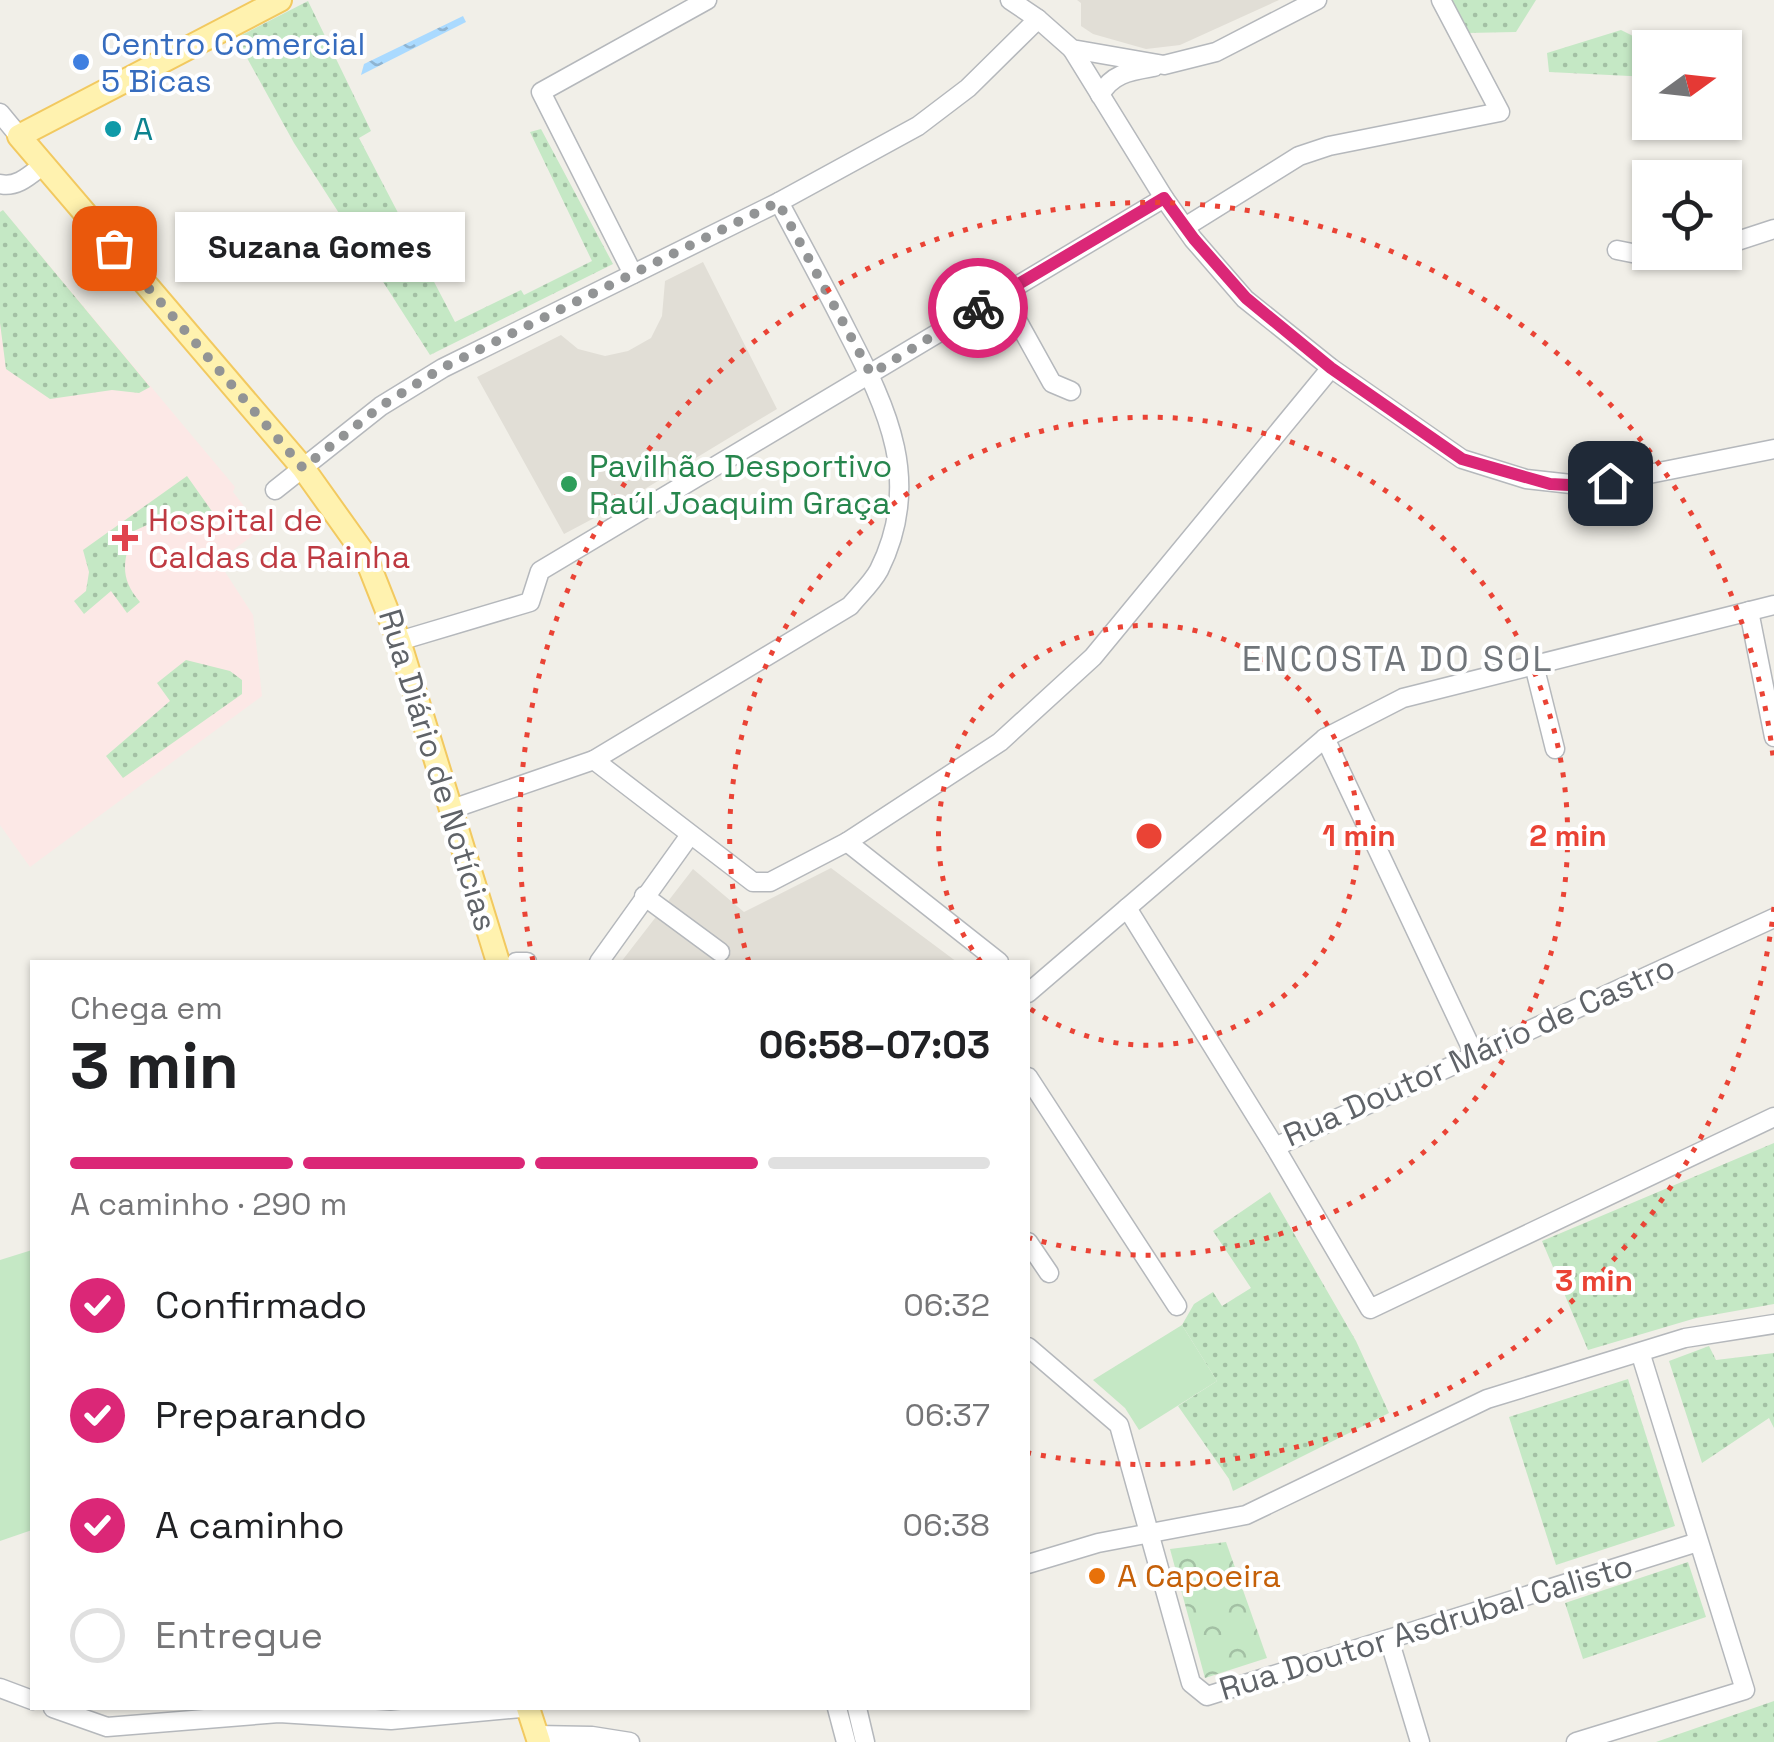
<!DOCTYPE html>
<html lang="pt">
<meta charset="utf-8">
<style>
:root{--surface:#fff;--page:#f2f2f2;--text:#202124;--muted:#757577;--line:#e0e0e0;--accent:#db2777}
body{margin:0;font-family:"Space Grotesk",sans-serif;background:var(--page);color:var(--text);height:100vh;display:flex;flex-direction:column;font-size:38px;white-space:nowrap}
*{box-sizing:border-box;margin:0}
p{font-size:32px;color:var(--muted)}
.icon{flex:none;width:55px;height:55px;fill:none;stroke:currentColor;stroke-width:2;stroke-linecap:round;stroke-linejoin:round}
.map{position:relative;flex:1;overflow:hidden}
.side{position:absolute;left:30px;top:960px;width:1000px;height:750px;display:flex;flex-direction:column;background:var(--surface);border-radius:0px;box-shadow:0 2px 8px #0004}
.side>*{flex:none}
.needle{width:65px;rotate:75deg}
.controls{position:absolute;left:1632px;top:30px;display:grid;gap:20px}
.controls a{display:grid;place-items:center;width:110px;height:110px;border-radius:0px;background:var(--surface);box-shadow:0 2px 8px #0004;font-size:50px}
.pin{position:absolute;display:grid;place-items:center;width:85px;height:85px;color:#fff;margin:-42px;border-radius:20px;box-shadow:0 5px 15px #0006}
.courier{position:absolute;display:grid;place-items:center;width:100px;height:100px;margin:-50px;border:8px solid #db2777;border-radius:50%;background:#fff;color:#222;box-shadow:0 2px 12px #0007}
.bubble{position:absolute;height:70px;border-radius:0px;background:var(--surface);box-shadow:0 2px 8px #0004;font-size:32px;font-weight:700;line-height:70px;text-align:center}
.head em{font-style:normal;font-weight:700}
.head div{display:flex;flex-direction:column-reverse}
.head{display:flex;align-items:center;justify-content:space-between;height:170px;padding:0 40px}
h1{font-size:65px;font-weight:700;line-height:75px}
.bar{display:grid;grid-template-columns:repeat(4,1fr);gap:15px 10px;align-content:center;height:120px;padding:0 40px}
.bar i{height:12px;border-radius:8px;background:var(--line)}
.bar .active{background:var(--accent)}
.bar p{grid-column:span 4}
ol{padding:0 40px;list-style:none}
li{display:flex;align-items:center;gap:30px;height:110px}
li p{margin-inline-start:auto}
li .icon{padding:10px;border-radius:50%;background:var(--accent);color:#fff;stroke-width:4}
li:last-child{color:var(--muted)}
li i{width:55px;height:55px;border:5px solid var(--line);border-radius:50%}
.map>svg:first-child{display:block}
.education{fill:#e1ded6}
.medical{fill:#fce8e6}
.grass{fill:url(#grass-dots)}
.forest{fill:url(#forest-crowns)}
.pitch{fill:#c5e8c5}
.water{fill:url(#water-ripples)}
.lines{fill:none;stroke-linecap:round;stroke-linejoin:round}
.minor-casing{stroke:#b5b8bc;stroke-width:21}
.major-casing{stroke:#f2c960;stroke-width:26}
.minor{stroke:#fff;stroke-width:18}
.major{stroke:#fff2af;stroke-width:22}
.done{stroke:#929495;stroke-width:10;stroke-dasharray:0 18}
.route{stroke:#db2777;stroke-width:12}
.ring{fill:none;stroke:#ea4335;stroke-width:5;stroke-dasharray:5 10}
.shop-dot{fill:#3f7fe0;stroke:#fff;stroke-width:4}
.culture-dot{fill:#0f9aa8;stroke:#fff;stroke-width:4}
.leisure-dot{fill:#2e9e5b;stroke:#fff;stroke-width:4}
.health-dot{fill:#e0444e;stroke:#fff;stroke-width:4}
.food-dot{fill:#e8710a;stroke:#fff;stroke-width:4}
.labels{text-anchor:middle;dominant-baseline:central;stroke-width:8;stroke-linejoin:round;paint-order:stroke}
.shop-label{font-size:32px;fill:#366cbe;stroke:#fff;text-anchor:start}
.culture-label{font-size:32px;fill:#0d838f;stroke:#fff;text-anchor:start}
.leisure-label{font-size:32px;fill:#27864d;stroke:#fff;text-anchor:start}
.health-label{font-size:32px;fill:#be3a42;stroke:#fff;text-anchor:start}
.street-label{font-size:32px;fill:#5f6368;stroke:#fff}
.food-label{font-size:32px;fill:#c56008;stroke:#fff;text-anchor:start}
.neighbourhood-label{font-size:35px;letter-spacing:2.5px;fill:#70757a;stroke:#fff}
.centre{fill:#ea4335;stroke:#fff;stroke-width:5}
.ring-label{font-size:30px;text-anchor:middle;font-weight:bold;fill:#ea4335;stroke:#fff;stroke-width:8;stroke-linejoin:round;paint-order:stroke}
</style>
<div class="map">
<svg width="1774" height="1742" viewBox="0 0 1774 1742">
<defs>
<pattern id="grass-dots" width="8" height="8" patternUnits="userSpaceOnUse" patternTransform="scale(2.5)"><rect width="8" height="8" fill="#c5e8c5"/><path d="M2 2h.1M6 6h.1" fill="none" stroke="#a3c0a4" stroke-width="1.8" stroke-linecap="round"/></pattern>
<pattern id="forest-crowns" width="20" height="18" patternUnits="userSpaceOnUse" patternTransform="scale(2.5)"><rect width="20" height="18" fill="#c5e8c5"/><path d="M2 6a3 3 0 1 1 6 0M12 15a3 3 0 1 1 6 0" fill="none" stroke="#a3c0a4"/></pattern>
<pattern id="water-ripples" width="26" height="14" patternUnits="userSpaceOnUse" patternTransform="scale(2.5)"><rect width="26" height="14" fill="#aadaff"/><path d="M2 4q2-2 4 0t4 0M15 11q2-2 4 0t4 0" fill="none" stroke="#8eb4d2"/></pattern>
</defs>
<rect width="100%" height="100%" fill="#f1efe8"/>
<!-- education -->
<g class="education">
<path d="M1077,0H1279L1180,45L1146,49L1093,34L1081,26V3Z"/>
<path d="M703,262L777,409L615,507L564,534L477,377L561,335L578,349L605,356L628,351L651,338L662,316L665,281Z"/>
<path d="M831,868L957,962H621L693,869L744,912Z"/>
</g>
<!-- medical -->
<path class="medical" d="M3,210L235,487L233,492L262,529L218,561L253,615L262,696L30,867L0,825V212Z"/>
<!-- grass -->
<g class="grass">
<path d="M1450,0H1536L1516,32L1467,33Z"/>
<path d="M308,1L371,131L359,138L455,322L521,290L524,295L592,261L530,132L541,129L613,264L430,355L294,143L236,38Z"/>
<path d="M1621,30L1655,47L1650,48V77L1549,72L1547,53Z"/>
<path d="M3,210L150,387L139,393L112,390L50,399L6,369L0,323V212Z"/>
<path d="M187,476L216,517L197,531L162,518L134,531C123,560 119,578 140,602L127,613L111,591L84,614L74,601L86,591L89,572L83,550Z"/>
<path d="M186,660L230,671L242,680V694L123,778L106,756L170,701L157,683Z"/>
<path d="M1774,1143V1304L1696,1318L1588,1350L1542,1241Z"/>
<path d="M1270,1192L1356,1341L1389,1413L1233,1491L1229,1479L1178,1406L1217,1381L1182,1325L1194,1304L1213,1292L1222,1306L1251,1288L1213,1231Z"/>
<path d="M1709,1346L1716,1360L1774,1353V1428L1769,1418L1702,1463L1669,1361Z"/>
<path d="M1628,1379L1675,1526L1556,1565L1509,1417Z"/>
<path d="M1688,1562L1706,1617L1583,1659L1565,1603Z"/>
<path d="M1774,1701V1742H1656Z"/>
</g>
<!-- forest -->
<path class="forest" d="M1226,1542L1267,1658L1205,1678L1170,1549Z"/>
<!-- pitch -->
<g class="pitch">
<path d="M32,1250V1530L0,1541V1260Z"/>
<path d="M1182,1325L1217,1381L1139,1430L1125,1408L1093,1380Z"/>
</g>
<!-- water -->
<path class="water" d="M463,16L466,22L361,75L364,64Z"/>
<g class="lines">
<defs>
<g id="minor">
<path d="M1010,0L1038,19L1072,49L1164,65L1216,52L1317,0"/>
<path d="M1072,49L1164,198L1193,239L1245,299L1331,368L1462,459L1526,479L1589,486L1774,449"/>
<path d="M1100,95C1112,73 1131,71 1154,67"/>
<path d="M0,113L19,136"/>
<path d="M0,184C17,188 30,175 43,165"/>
<path d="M1185,227L1299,156L1329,146L1500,112L1441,0"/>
<path d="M1725,245L1774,229"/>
<path d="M1617,250L1662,259L1701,252"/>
<path d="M633,274L541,92L707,0"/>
<path d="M1002,293L1052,383L1071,391"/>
<path d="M275,490L381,406L443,368L779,202L918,126L968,88L1038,19"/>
<path d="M1749,611L1774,737"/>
<path d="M399,641L530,602L540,571L1164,198"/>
<path d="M1534,665L1555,749"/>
<path d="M1325,738L1474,1054"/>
<path d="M594,760L753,882H770L847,842L1000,742L1093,657L1331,368"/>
<path d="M452,809L594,760L850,606C859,595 872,583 879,570C923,482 888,410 847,331C825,287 802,245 779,202"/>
<path d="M847,842L999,962"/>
<path d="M644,896L720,952"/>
<path d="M1127,908L1275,1147L1774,918"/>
<path d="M516,962H527"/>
<path d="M599,962L690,835"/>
<path d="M1028,993L1325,738L1403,698L1774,605"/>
<path d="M1028,1077L1177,1306"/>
<path d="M1275,1147L1370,1309L1774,1117"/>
<path d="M1028,1242L1049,1273"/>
<path d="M1028,1347L1119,1425L1191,1683L1207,1696L1698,1542"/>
<path d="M1028,1564L1098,1543L1246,1515L1487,1399L1685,1338L1774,1324"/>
<path d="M1389,1639L1420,1742"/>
<path d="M0,1688L32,1700"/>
<path d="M53,1708L107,1727L279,1713L391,1720L521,1708"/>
<path d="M837,1708L846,1742"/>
<path d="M857,1708L865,1742"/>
<path d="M536,1735L592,1736L630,1742"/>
<path d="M1576,1742L1745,1690L1641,1355"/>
</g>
<g id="major">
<path d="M280,0L19,136L303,468L365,555L399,641L498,962"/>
<path d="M528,1708L539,1742"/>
</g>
</defs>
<!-- minor casing -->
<use href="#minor" class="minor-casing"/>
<!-- major casing -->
<use href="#major" class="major-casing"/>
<!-- minor -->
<use href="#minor" class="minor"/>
<!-- major -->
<use href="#major" class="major"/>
</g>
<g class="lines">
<!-- done -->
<path class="done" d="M114,248L303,468L381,406L442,368L778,202L871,374L978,308"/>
<!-- route -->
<path class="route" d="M978,308L1164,198L1194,239L1246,298L1331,368L1462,459L1550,484L1589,486L1610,483"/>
</g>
<!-- distance rings -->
<g class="ring">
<path d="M981 962A210 210 0 1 1 1029 1008"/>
<path d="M749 962A419 419 0 1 1 1030 1238"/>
<path d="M1774 907A629 629 0 0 1 1029 1453M533 961A629 629 0 1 1 1774 765"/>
</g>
<!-- markers -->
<circle class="shop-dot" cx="81" cy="62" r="10"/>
<circle class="culture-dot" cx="113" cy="129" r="10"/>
<circle class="leisure-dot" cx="569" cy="484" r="10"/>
<path class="health-dot" d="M120 523h10v10h10v10h-10v10h-10v-10h-10v-10h10z"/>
<circle class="food-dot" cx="1097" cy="1576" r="10"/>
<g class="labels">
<!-- shop labels -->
<g class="shop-label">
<text x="101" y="44">Centro Comercial<tspan x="101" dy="37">5 Bicas</tspan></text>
</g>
<!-- culture labels -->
<g class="culture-label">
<text x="133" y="129">A</text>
</g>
<!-- leisure labels -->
<g class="leisure-label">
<text x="589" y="466">Pavilhão Desportivo<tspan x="589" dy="37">Raúl Joaquim Graça</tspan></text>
</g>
<!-- health labels -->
<g class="health-label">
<text x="148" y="520">Hospital de<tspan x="148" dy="37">Caldas da Rainha</tspan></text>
</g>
<!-- street labels -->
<g class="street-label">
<text transform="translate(438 770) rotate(73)">Rua Diário de Notícias</text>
<text transform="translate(1479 1051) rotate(-24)">Rua Doutor Mário de Castro</text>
<text transform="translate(1426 1627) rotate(-17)">Rua Doutor Asdrubal Calisto</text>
</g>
<!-- food labels -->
<g class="food-label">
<text x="1117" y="1576">A Capoeira</text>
</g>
<!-- neighbourhood labels -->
<g class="neighbourhood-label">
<text x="1398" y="659">ENCOSTA DO SOL</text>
</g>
</g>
<circle cx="1149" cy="836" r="15" class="centre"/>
<g class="ring-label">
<text x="1359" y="846">1 min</text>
<text x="1568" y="846">2 min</text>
<text x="1594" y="1291">3 min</text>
</g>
</svg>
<div class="controls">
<a><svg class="needle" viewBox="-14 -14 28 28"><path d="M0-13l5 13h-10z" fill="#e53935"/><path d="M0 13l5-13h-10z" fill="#757577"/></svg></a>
<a><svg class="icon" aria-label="locate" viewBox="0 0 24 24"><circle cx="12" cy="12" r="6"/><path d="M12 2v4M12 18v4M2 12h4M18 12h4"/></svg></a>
</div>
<div class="pin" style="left:114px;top:248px;background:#ea580c"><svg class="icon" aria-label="bag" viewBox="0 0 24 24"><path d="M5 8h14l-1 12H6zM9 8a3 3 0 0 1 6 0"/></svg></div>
<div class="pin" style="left:1610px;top:483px;background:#1f2937"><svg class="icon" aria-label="home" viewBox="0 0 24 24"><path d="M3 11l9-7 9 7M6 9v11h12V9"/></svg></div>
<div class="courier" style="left:978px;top:308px"><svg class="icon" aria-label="bike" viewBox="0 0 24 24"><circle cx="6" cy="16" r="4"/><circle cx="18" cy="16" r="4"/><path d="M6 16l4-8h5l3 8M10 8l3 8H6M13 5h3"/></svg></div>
<div class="bubble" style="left:175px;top:212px;width:290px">Suzana Gomes</div>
<section class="side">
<div class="head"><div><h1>3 min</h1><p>Chega em</p></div><em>06:58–07:03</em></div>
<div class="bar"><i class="active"></i><i class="active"></i><i class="active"></i><i></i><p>A caminho · 290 m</p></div>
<ol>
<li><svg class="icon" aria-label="check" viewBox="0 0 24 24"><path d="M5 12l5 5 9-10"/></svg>Confirmado<p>06:32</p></li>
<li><svg class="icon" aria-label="check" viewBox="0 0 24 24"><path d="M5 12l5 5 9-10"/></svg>Preparando<p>06:37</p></li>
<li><svg class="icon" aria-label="check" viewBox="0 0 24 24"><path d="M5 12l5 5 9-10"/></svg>A caminho<p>06:38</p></li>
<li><i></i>Entregue</li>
</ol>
</section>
</div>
